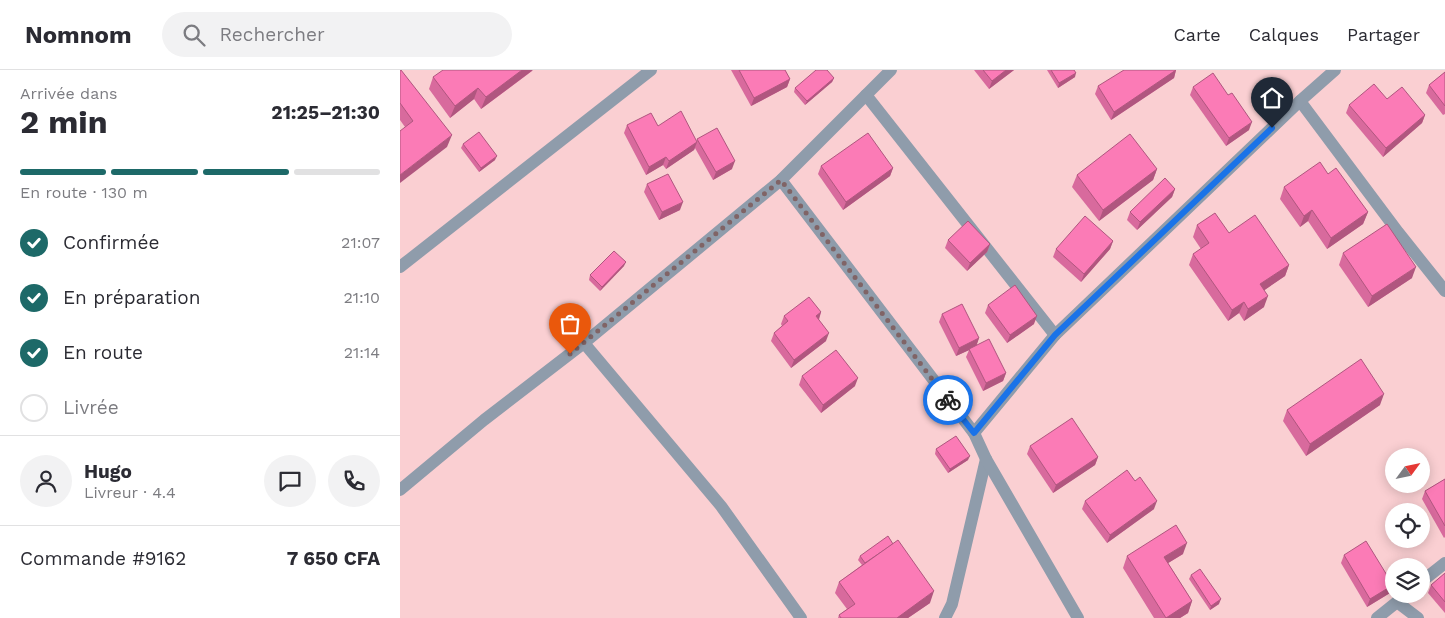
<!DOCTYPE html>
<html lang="fr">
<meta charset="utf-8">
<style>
:root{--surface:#fff;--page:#f2f2f3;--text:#2b2b33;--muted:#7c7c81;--line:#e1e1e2;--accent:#1d6968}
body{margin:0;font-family:"Work Sans",sans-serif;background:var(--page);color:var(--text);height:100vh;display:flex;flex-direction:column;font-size:19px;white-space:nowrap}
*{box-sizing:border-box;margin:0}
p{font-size:16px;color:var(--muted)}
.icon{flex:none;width:28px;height:28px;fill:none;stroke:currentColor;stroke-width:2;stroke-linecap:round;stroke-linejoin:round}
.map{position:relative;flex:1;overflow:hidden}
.panel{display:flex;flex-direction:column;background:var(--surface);width:400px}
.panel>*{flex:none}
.needle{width:32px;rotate:57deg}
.fabs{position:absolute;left:985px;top:378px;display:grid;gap:10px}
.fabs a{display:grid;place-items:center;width:45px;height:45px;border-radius:50%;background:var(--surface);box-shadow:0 2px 12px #0003;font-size:25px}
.pin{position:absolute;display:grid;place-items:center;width:42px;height:42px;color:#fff;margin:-51px -21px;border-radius:50% 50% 50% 0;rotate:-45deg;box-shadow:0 0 5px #0007}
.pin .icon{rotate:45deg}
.courier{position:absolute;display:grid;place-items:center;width:50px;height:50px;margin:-25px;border:4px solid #1a73e8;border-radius:50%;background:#fff;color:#222;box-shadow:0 1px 6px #0007}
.summary em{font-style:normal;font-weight:700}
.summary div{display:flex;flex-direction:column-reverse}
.summary{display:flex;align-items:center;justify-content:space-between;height:85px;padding:0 20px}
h1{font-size:32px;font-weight:700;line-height:38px}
.bar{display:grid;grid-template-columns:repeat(4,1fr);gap:8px 5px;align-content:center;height:60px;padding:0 20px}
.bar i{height:6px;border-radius:4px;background:var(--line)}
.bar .current{background:var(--accent)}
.bar p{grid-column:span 4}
.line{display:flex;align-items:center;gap:12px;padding:0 20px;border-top:1px solid var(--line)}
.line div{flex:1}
.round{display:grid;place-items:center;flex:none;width:52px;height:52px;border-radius:26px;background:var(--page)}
ol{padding:0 20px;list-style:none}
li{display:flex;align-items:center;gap:15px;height:55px}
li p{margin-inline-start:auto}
li .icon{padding:5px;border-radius:50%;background:var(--accent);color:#fff;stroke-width:4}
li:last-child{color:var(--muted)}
li i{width:28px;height:28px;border:2px solid var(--line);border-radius:50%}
header{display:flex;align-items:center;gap:30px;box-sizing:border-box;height:70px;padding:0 25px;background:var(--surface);border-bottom:1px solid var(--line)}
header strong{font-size:24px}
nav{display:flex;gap:28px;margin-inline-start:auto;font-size:18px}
.search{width:350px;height:45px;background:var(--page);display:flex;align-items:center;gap:12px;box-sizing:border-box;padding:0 18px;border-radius:28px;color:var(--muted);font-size:19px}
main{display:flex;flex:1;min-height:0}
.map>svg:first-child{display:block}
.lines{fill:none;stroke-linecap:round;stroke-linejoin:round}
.street{stroke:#8f9cab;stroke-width:12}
.wall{fill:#d86a9d}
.shaded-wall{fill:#b0567f}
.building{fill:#fb7bb6;stroke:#b0567f}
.done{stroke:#806466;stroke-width:5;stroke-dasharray:0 9}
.route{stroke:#1a73e8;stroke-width:6}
</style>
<header>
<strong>Nomnom</strong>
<div class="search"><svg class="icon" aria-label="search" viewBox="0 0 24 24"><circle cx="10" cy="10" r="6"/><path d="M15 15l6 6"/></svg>Rechercher</div>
<nav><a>Carte</a><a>Calques</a><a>Partager</a></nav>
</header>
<main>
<section class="panel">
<div class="summary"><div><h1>2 min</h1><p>Arrivée dans</p></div><em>21:25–21:30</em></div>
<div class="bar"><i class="current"></i><i class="current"></i><i class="current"></i><i></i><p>En route · 130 m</p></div>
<ol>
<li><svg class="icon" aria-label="check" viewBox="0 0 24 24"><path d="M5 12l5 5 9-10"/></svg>Confirmée<p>21:07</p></li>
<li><svg class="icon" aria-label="check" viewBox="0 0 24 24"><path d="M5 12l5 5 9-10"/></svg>En préparation<p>21:10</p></li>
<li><svg class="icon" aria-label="check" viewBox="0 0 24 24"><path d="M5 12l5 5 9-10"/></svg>En route<p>21:14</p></li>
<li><i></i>Livrée</li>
</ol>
<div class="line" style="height:90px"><a class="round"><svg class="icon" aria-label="person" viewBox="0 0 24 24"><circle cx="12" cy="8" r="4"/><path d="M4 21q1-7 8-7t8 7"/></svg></a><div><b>Hugo</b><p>Livreur · 4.4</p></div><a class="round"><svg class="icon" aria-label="chat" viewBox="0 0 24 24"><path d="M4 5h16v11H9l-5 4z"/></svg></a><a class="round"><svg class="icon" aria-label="phone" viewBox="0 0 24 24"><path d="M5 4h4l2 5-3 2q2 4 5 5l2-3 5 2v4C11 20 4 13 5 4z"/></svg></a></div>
<div class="line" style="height:65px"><div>Commande #9162</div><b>7 650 CFA</b></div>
</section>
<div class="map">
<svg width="1045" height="548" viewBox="0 0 1045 548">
<rect width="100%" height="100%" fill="#facfd2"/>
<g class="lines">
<!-- street -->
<g class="street">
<path d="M466,25L655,265"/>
<path d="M900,31L998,162L1045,221"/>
<path d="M381,110L574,363"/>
<path d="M0,197L251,0"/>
<path d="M184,273L321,436L401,548"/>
<path d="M0,420L84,350L184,273L381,110L491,0"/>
<path d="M1021,512L1045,493"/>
<path d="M997,532L1018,548"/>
<path d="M545,548L552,534L586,389"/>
<path d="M678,548L586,389L574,363L655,265L900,31L935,0"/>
<path d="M977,548L1007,524"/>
</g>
</g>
<!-- wall -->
<g class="wall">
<path d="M0,0L47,77L5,57L0,50Z"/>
<path d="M331,0H385L390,9L387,17L351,36Z"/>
<path d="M574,0H614L589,19Z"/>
<path d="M647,0H674L675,7L658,18Z"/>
<path d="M776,0L774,8L711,50L695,24L698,16Z"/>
<path d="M132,1L81,39L74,29L50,48L29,19L33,7Z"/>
<path d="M1045,2V44L1043,45L1026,23L1029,15Z"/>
<path d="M434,8L432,12L405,35L394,22L395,18Z"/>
<path d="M793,17L849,60L826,76L790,25Z"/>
<path d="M987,29L1025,45L1022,53L983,87L946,43L949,35Z"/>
<path d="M227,55L258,56L297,71V69L332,99L313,110L295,78L294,80L266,99L263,95L246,105L224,63Z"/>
<path d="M63,74L95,90L79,102L61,78Z"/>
<path d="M421,96L493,98L490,106L443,140L418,104Z"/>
<path d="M757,99L753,110L699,151L672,117L677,105Z"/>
<path d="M928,104L968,142L963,154L927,179L908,151L900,157L880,129L884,117Z"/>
<path d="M247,114L280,140L259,150L244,122Z"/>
<path d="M775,119L772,127L737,160L727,150L730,142Z"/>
<path d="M797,155L829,163L889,195L885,206L864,220V237L844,251L839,243L828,251L789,195L793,184L801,179L793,167Z"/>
<path d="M548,170L590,174L587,182L567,201L545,178Z"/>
<path d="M713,171L710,179L681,212L653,187L656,179Z"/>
<path d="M943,183L1012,208L968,237L939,195Z"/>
<path d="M224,196L200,221L189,210L190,205Z"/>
<path d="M588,235L634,254L607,273L585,243Z"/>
<path d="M421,242L419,250L426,271L391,298L371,271L374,263L382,256L381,254L384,246Z"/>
<path d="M542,244L579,268L576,276L606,303L603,311L583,321L566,287L569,280L556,286L539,252Z"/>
<path d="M402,306L455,316L421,343L399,315Z"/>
<path d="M980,335L906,386L883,351L887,340Z"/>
<path d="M630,376L698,387L695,395L653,423L627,384Z"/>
<path d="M536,379L568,390L548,403L535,384Z"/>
<path d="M1045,409V467L1044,468L1022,429L1025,421Z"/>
<path d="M685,431L754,439L707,473L682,439Z"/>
<path d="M783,484L768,493L792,531L788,543L780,548H754L723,498L727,486Z"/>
<path d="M944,485L990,523L967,537L941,493Z"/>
<path d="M460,486L530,533L508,548H438L439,545L447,539L435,523L439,512L462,495L458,490Z"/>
<path d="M1045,503V543L1028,523L1031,515Z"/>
<path d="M791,505L819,534L810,540L789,509Z"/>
</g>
<!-- shaded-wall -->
<g class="shaded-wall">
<path d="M122,0H133L81,39L86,27Z"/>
<path d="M606,0H614L589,19L592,11Z"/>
<path d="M776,0L774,8L711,50L714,42Z"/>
<path d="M676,3L675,7L658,18L659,13Z"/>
<path d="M434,8L432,12L405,35L407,31Z"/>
<path d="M390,9L387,17L351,36L354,28Z"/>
<path d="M78,18L74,29L50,48L55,36Z"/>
<path d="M1025,45L1022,53L983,87L986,78Z"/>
<path d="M852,52L849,60L826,76L829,68Z"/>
<path d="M52,65L47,77L0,113V105Z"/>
<path d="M297,72L294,80L266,99L269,91Z"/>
<path d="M97,86L95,90L79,102L81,98Z"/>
<path d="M266,87L263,95L246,105L249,97Z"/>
<path d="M335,91L332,99L313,110L316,102Z"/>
<path d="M493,98L490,106L443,140L446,132Z"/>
<path d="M757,99L753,110L699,151L703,140Z"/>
<path d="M775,119L772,127L737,160L740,152Z"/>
<path d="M283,132L280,140L259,150L262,142Z"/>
<path d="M912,140L908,151L900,157L904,146Z"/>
<path d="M968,142L963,154L927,179L931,168Z"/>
<path d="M713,171L710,179L681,212L684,204Z"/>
<path d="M590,174L587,182L567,201L570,193Z"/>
<path d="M226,192L224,196L200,221L202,217Z"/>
<path d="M889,195L885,206L856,226L860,214Z"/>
<path d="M1016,197L1012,208L968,237L972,226Z"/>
<path d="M868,226L864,237L844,251L848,239Z"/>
<path d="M844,232L839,243L828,251L832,240Z"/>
<path d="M421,242L418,251L416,246Z"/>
<path d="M637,246L634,254L607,273L610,265Z"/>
<path d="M429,263L426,271L391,298L394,290Z"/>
<path d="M579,268L576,277L556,286L559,278Z"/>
<path d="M606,303L603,311L583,321L586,313Z"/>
<path d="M458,308L455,316L421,343L423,335Z"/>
<path d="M984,324L980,335L906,386L910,374Z"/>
<path d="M570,386L568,390L548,403L550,399Z"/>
<path d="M698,387L695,395L653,423L656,415Z"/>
<path d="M757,431L754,439L707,473L710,465Z"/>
<path d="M787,473L783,484L760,498L764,487Z"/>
<path d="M993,515L990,523L967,537L970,529Z"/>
<path d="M534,521L530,533L508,548H497Z"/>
<path d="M821,529L819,534L810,540L811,536Z"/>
<path d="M792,531L788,543L780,548H766Z"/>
</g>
<!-- building -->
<g class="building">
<path d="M0,0H1L52,65L0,105V61L13,51L0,33Z"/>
<path d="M43,0H122L86,27L78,18L55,36L33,7Z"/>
<path d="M339,0H385L390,9L354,28Z"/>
<path d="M416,0H427L434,8L407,31L395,18Z"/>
<path d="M583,0H606L592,11Z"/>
<path d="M651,0H674L676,3L659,13Z"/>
<path d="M724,0H776L714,42L698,16Z"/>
<path d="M1045,2V36L1029,15Z"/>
<path d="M813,3L828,25L832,23L852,52L829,68L793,17Z"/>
<path d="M974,14L987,29L1002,17L1025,45L986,78L949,35Z"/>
<path d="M281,41L297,72L269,91L266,87L249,97L227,55L251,43L258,56Z"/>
<path d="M317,58L335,91L316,102L297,69Z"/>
<path d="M79,62L97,86L81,98L63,74Z"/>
<path d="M468,63L493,98L446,132L421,96Z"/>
<path d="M730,64L757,99L703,140L677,105Z"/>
<path d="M920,92L928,104L936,98L968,142L931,168L912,140L904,146L884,117Z"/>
<path d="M268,104L283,132L262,142L247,114Z"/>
<path d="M765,108L775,119L740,152L730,142Z"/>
<path d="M815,143L829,163L855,145L889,195L860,214L868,226L848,239L844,232L832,240L793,184L809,173L797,155Z"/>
<path d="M685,146L713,171L684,204L656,179Z"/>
<path d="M568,151L590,174L570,193L548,170Z"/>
<path d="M987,154L1016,197L972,226L943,183Z"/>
<path d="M214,181L226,192L202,217L190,205Z"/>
<path d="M615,215L637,246L610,265L588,235Z"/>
<path d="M409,227L421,242L416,246L429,263L394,290L374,263L388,251L384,246Z"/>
<path d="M562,234L579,268L559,278L542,244Z"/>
<path d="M589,269L606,303L586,313L569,279Z"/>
<path d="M436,280L458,308L423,335L402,306Z"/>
<path d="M961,289L984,324L910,374L887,340Z"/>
<path d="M672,348L698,387L656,415L630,376Z"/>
<path d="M556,366L570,386L550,399L536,379Z"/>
<path d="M727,400L735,411L740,407L757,431L710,465L685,431Z"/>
<path d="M1045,409V456L1025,421Z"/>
<path d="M776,455L787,473L764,487L792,531L766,548L727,486Z"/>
<path d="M488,466L493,474L465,493L460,486Z"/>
<path d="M498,470L534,521L497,548H441L439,545L455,534L439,512Z"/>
<path d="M966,471L993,515L970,529L944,485Z"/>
<path d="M800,499L821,529L811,536L791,505Z"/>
<path d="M1045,503V532L1031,515Z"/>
</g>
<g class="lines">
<!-- done -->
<path class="done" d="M170,284L381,110L548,330"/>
<!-- route -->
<path class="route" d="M548,330L574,363L655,265L872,58"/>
</g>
</svg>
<div class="fabs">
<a><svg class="needle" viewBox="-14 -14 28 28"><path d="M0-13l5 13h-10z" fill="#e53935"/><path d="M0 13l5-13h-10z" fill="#7c7c81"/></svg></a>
<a><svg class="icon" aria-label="locate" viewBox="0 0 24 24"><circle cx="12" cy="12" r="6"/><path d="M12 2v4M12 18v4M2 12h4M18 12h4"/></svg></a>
<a><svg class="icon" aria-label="layers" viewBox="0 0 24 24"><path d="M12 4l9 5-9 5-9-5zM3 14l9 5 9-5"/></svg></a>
</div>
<div class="pin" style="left:170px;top:284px;background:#ea580c"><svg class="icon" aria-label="bag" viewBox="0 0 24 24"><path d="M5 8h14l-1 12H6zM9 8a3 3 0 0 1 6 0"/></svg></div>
<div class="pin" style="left:872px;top:58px;background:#1f2937"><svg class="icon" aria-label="home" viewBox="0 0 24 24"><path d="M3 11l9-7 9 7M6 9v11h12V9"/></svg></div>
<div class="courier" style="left:548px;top:330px"><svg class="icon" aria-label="bike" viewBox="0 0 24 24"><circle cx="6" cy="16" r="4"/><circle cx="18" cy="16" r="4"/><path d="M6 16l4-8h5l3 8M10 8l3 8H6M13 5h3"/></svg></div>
</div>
</main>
